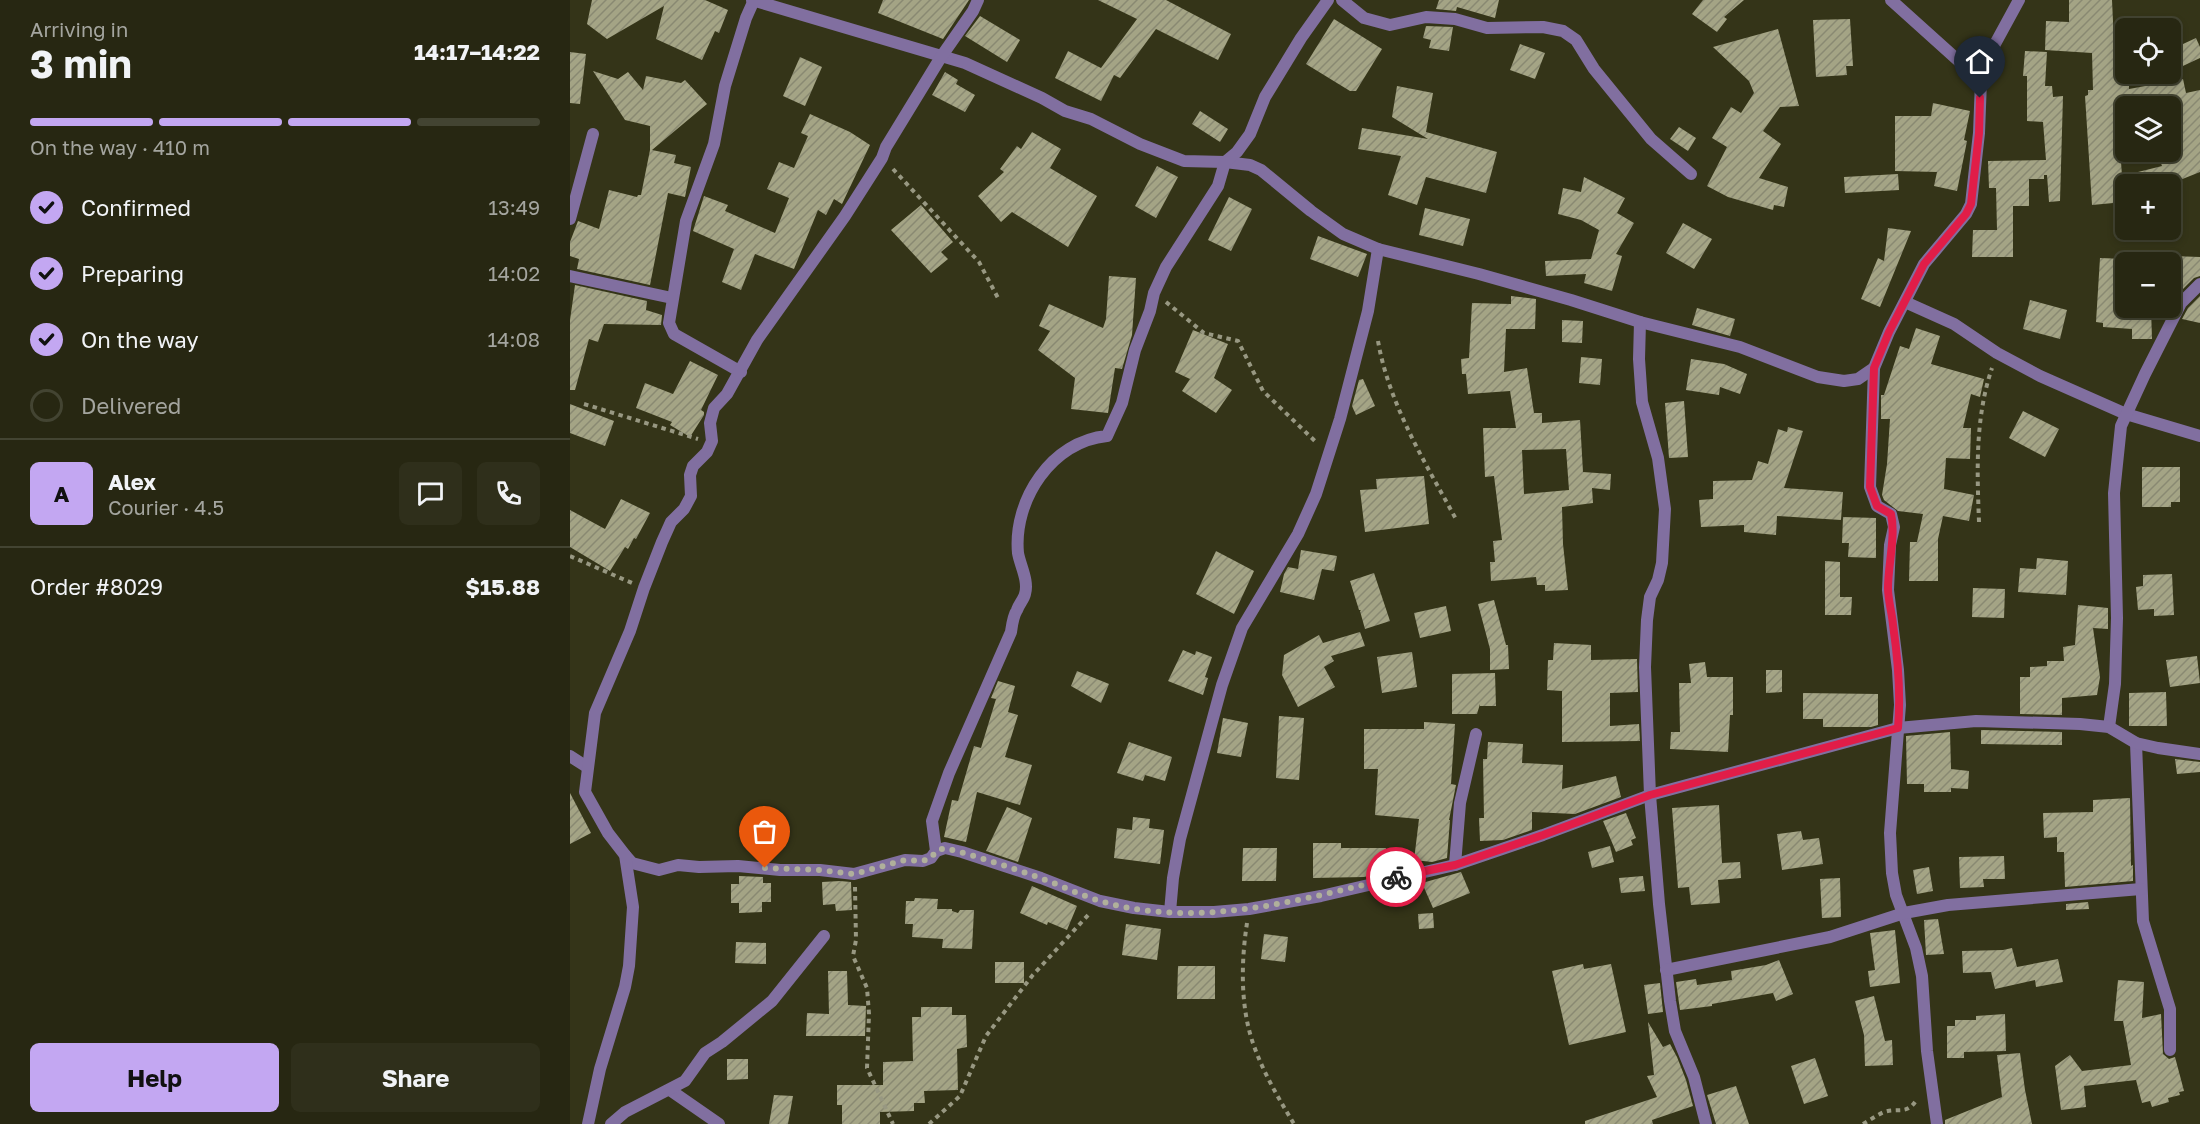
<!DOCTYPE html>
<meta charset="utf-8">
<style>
:root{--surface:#272712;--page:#2f2f1b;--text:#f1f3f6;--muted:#a4a59f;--line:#434432;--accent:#c3a7f2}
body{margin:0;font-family:"Golos Text",sans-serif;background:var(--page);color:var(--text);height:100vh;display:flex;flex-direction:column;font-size:22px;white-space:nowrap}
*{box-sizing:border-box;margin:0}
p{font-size:20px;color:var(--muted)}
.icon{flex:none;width:33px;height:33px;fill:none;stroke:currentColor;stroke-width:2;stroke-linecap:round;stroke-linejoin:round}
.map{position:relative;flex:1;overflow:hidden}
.sheet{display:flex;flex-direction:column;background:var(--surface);width:570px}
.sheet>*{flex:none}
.tools{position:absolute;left:1545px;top:18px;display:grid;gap:12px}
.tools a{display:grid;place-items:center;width:66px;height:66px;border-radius:9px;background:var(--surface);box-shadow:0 3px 9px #0003,0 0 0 2px var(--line);font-size:30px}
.pin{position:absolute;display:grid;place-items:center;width:51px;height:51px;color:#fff;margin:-62px -26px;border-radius:50% 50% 50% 0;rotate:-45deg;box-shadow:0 0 6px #0007}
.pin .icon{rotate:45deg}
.courier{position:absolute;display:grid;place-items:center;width:60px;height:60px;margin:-30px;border:4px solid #e11d48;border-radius:50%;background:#fff;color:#222;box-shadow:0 2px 8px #0007}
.headline em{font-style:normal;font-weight:700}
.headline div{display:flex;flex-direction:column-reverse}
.headline{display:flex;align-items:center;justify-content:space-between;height:102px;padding:0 30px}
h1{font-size:39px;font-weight:700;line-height:45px}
.bar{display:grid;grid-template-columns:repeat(4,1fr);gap:9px 6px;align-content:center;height:72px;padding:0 30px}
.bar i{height:8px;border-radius:4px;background:var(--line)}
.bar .selected{background:var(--accent)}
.bar p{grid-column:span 4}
.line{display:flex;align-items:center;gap:15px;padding:0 30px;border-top:2px solid var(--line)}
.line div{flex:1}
.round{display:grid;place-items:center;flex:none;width:63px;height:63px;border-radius:9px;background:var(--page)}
ol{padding:0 30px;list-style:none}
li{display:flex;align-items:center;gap:18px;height:66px}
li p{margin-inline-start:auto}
li .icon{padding:6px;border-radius:50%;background:var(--accent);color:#111;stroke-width:4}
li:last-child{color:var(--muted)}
li i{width:33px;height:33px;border:3px solid var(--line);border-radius:50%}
.cta{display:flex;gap:12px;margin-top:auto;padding:12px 30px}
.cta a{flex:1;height:69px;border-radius:9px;background:var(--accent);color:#111;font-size:24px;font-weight:700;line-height:69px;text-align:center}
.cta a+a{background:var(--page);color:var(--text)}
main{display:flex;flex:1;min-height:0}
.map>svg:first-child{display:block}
.building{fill:url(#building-hatch);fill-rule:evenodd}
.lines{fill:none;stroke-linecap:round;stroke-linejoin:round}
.path{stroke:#989882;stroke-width:4;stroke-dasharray:4.5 4.5;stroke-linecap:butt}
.street{stroke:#816fa0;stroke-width:12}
.done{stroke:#b0b09b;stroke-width:6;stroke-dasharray:0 10.8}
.route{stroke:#e11d48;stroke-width:8}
</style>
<main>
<section class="sheet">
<div class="headline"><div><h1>3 min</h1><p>Arriving in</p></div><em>14:17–14:22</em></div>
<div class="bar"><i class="selected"></i><i class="selected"></i><i class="selected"></i><i></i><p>On the way · 410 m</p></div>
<ol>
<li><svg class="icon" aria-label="check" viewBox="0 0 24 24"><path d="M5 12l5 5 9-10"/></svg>Confirmed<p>13:49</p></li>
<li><svg class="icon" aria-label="check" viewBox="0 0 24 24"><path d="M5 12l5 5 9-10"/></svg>Preparing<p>14:02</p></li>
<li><svg class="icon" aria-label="check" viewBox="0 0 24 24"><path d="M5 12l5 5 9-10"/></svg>On the way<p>14:08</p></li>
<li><i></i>Delivered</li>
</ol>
<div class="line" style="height:108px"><b class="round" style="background:var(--accent);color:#111">A</b><div><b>Alex</b><p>Courier · 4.5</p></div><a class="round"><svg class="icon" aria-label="chat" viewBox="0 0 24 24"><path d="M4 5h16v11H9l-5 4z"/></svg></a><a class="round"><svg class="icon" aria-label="phone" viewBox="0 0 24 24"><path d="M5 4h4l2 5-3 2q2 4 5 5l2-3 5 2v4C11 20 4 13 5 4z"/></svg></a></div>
<div class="line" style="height:78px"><div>Order #8029</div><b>$15.88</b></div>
<div class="cta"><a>Help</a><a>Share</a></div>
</section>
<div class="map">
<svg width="1630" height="1124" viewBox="0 0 1630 1124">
<defs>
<pattern id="building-hatch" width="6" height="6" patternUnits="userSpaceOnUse" patternTransform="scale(1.5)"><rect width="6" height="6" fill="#a4a485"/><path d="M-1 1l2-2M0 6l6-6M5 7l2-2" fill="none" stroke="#898972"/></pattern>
</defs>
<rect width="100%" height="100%" fill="#343418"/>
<!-- building -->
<g class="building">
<path d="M22,0H135L158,10L149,33L145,31L132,60L86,39L94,6L37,39L17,24Z"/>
<path d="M313,0H399L373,39L308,13Z"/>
<path d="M528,0H596L661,34L648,60L586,29L550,78L544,75L531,101L485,78L498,51L531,68L567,19Z"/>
<path d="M869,0H929L925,18L887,7L886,11L866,9Z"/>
<path d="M1133,0H1174L1154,17L1157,19L1147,32L1122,14Z"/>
<path d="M1499,0H1542L1544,43L1556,42V85H1559V89L1613,79L1616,93L1630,90V172L1600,184H1553L1554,202L1522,205L1515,96L1518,95V90H1523L1522,53L1475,50L1476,21L1499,22ZM1556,106H1600V157L1590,161L1592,166L1552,176L1548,118H1556Z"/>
<path d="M410,16L450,40L437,62L395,36Z"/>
<path d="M764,19L812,49L786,91H780L736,64Z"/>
<path d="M1280,19L1283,66H1276L1277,75L1246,77L1243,20Z"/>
<path d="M856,26L883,27L879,51L859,48L861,40L853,38Z"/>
<path d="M1208,29L1229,106L1210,107L1193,131L1211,144L1189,178L1218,187L1214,207L1204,205L1203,210L1158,197L1137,186L1157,147L1142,138L1161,107L1171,113L1184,93L1179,81L1143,47Z"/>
<path d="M1626,38L1630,47V58L1600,72V50Z"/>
<path d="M950,44L975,53L965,79L940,70Z"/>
<path d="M1455,51L1477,52L1475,86H1482L1483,97L1493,96L1490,201L1479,202L1477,175H1474V179H1459V206H1443V257H1402L1403,230H1427L1426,188H1419L1418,161L1476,160L1473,122L1457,121V76H1453Z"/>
<path d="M0,52L16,54L10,104L0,103Z"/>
<path d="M230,57L252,67L235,106L213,96Z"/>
<path d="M23,71L48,79L58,72L73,90L76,76L111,83L115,80L137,104L82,150L106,155L104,163L121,167L115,197L98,193L80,285L7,269L9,259L0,256V242L8,221L29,229L39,190L67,197L68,195H71L80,150V126L55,120Z"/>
<path d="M375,72L388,80L386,84L405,95L395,112L362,95Z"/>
<path d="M827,86L863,93L856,132L927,152L916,193L856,177L847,205L818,195L831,156L788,149L792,128L858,139L822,117Z"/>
<path d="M1363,103L1400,111L1394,140L1397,141L1387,191L1364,186L1367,172L1325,171V116H1361Z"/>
<path d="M630,111L658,129L650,142L622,124Z"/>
<path d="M240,114L280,132L300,145L272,204L264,199L256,215L248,210L224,269L185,254L171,290L152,282L164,249L123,231L134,196L158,205L155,211L205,233L219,198L197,189L209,162L224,168L238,136L231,133Z"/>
<path d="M1109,127L1126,138L1118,151L1100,139Z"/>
<path d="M462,132L491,149L480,168L527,196L498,247L442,212L431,222L408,196L434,172L430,169L447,146L451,149Z"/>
<path d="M587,166L608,177L586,218L565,206Z"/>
<path d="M1328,174L1329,190L1275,193L1274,177Z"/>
<path d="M1014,177L1055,198L1047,213L1064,223L1046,254L1052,256L1042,291L1014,283L1016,274L976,276L975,261L1021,259L1029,230L1011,220L988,214L993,188L1011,192Z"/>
<path d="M659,197L682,209L661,251L638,240Z"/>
<path d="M351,205L383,242L371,252L378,259L361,273L321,230Z"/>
<path d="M855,208L900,219L893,246L849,235Z"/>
<path d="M1113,223L1142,239L1124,269L1096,253Z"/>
<path d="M1318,228L1341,231L1310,307L1291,299L1308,258L1314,261Z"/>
<path d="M748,236L797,254L788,277L740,259Z"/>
<path d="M1602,256L1630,257V276L1624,278L1605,297L1600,305Z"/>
<path d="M1530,258L1556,259V308H1581L1582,339H1562V329L1533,327V323L1526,322Z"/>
<path d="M539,276L566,278L562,335L552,369L545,368L538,413L501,409L505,378L468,350L480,331L469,326L479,304L533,328L536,319Z"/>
<path d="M5,285L77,301L76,310L92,315L91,325L34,324L28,342L19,339L5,390H0V320Z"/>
<path d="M941,296L966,299L965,329H936L934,372L957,368L964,413H972V423L1010,420L1013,472L1041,474L1040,490L1022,488L1023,503L992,507L993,544L998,590L975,591V585H967L966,577L921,581L920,562H925L923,541L932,540L924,476L915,477L913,428H946L940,391L898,394L896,374H892L891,359L899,358L902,303L941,304ZM996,449L999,490L954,494L952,450Z"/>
<path d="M1630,296V323L1612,319L1618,308Z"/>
<path d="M1460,300L1497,310L1490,339L1453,329Z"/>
<path d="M1127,308L1165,319L1160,336L1122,325Z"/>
<path d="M992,320L1013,321L1012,343L992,342Z"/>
<path d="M1346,328L1370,336L1361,364L1414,379L1410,397L1401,394L1393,428H1401L1400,459L1376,458L1374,489L1404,495L1399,521L1373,516L1368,539V581H1339L1340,542H1347L1353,514L1328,511L1314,500L1312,495L1317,464L1320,419H1311V395H1314L1330,346L1339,349Z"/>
<path d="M623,330L658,344L644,378L662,390L646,413L612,391L620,379L605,372Z"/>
<path d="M1011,357L1032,359L1030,385L1009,383Z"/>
<path d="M1121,359L1154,364L1177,374L1170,394L1150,387L1149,395L1116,390Z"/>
<path d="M120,361L148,375L131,410L134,412V415L120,437L100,425L102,422L66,408L75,383L103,394Z"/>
<path d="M793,379L805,406L786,415L782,406L789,380Z"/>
<path d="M1114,401L1118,457L1099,458L1095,403Z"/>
<path d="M0,404L44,421L35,446L0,433Z"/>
<path d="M1453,411L1489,429L1475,457L1439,438Z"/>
<path d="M1218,427L1233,431L1214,488L1273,492L1271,520L1207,516L1206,535L1174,532V525L1131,527L1129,500L1143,499V481L1182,480L1188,461L1198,464L1208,429L1217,432Z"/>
<path d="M1572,467H1610V502H1601V507H1572Z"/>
<path d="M854,476L859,524L795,532L790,490L807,489L806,479Z"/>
<path d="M51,499L80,513L66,539L64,538L58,549L55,547L40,571L0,547V510L35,529Z"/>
<path d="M1273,517L1306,518V558L1278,557L1279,543H1272Z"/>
<path d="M731,550L767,556L764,571L752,569L744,600L710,592L714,574L718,567L728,569Z"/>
<path d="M646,551L684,571L664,614L626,594Z"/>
<path d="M1467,558L1498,561L1496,595L1448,592L1450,568L1466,569Z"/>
<path d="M1255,561L1270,562V597H1282L1281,615H1255Z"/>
<path d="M804,573L820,621L795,629L790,611L791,610H789L780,581Z"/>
<path d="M1602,574L1604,615L1584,616V609L1568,610L1566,587L1573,586V575Z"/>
<path d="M1403,588L1435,589L1434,618L1402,617Z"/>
<path d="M924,600L936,645H938L939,669L920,670V649L908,604Z"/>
<path d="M1508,605L1538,608V629L1523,628L1530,677L1527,695L1492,698V715L1450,714V677H1460V667L1477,666V661H1494L1493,647L1505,645Z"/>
<path d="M876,606L881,631L850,638L844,613Z"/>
<path d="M790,632L795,646L761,656L764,661L754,667L765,687L728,707L712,675L714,655L749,635L753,643Z"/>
<path d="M984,643L1021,645V660L1067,659L1068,692L1040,693V726L1069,724L1070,741L992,742V691L977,690L978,660H983Z"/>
<path d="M613,650L625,655L626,651L642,657L635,677L638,678L633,695L598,681Z"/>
<path d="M842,652L847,687L812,693L807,657Z"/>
<path d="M1627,656L1630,683L1600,687L1596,660Z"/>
<path d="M1135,662L1137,677H1163V715H1160L1158,752L1100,749L1101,732H1110L1109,683H1121L1119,664Z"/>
<path d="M1196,670H1212V692L1196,693Z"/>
<path d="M507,671L539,684L531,703L501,686Z"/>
<path d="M925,673L926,706H910V704L907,714H882V674Z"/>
<path d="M428,681L445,686L438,712L448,715L435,757L462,765L450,805L407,792L396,842L374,837L382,800L388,801L404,746L411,748L426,699L421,698Z"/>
<path d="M1596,692L1597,726H1559V693Z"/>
<path d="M1233,693L1308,694V725L1301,727H1253V719H1233Z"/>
<path d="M709,716L734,718L729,780L706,778Z"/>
<path d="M653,718L678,723L671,757L647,753Z"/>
<path d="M854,722L885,724L881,784L886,785L879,820H880L877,858L862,862L844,860L849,819L805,815L808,769H794V729H854Z"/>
<path d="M1411,730L1492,732V745L1411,744Z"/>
<path d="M1380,732L1381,769L1399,771L1398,789L1381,788V792H1354V784H1337L1336,736Z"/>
<path d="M559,742L602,757L595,781L575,775L573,781L547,773Z"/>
<path d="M918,742L953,744L952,763L993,765L992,789L1046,776L1051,797L1005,814L962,812V830L933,840L910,841L909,818H914L913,759H917Z"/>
<path d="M1605,759L1630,762V772L1607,774Z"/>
<path d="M0,793L21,833L0,844Z"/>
<path d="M1560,798L1561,866L1563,865V881L1495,887L1494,852H1487V837L1474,838L1473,813L1523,812V800Z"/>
<path d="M1149,805L1152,863L1170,862L1171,878L1148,880L1150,903L1121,905L1119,887L1108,888L1102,808Z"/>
<path d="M437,807L462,818L448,862L416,851Z"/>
<path d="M1056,813L1066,838L1061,840L1063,845L1046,852L1033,821Z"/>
<path d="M563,817L580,819L579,828L594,830L590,864L544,858L547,828L562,830Z"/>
<path d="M1231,831L1233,840L1249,838L1253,864L1212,870L1207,834Z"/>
<path d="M743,843H771V848H816V872L794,877L743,878Z"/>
<path d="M1040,846L1044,862L1022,868L1018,852Z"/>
<path d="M673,848H707L706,881H672Z"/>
<path d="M1434,856L1435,879H1413L1414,887L1390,888L1389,857Z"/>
<path d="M1359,867L1363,891L1347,894L1343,870Z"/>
<path d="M891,872L900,893L863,908L852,883Z"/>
<path d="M169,876L193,877V883H201V902H192V912L169,913V903H161V884H169Z"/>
<path d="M1073,876L1075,891L1051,893L1049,878Z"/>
<path d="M1270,878L1271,917L1252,918L1250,879Z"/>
<path d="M270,881L281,882L282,910L266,911L265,904L253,905L252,882Z"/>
<path d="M462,886L507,906L497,930L478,922L477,925L450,913Z"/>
<path d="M345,898L368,899L367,909H382V911L388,913L390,910H404L402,949L372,948L373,939L342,937L343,924H335L336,901H344Z"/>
<path d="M1518,902L1519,909L1496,910V904Z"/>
<path d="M863,913L864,928L849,929L848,914Z"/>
<path d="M1368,919L1374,954L1356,955L1354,920Z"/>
<path d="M556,924L591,929L587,960L552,955Z"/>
<path d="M1325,930L1330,983L1300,987L1298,971L1305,970L1300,933Z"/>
<path d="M694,934L718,937L715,962L691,959Z"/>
<path d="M166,942L196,943V964L165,963Z"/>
<path d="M1442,948L1447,967L1488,959L1493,982L1466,987L1465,980L1425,989L1421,972L1393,973L1392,951L1433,950Z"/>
<path d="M1209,960L1223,994L1206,1001L1203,993L1142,1004V1006L1110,1010L1106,982L1126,979L1127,985L1162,980L1161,971L1196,965Z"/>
<rect x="425" y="962" width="29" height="21"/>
<path d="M1013,964L1014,969L1041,964L1056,1032L999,1045L982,971Z"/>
<path d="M608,966H645V999H607Z"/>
<path d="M258,971H277L278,1005L296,1006L295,1036H236L237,1013L259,1014Z"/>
<path d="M1548,980L1574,982L1572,1018L1591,1014L1593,1054L1599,1059L1605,1057L1614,1091L1609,1092L1610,1095L1598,1098L1599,1102L1582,1107L1580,1101L1572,1103L1566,1080L1514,1086L1516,1107L1491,1110L1485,1066L1500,1055L1512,1071L1561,1065L1553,1021H1544Z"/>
<path d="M1090,983L1093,1012L1078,1014L1074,985Z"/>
<path d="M1304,996L1315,1041L1322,1040L1323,1065L1295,1066L1294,1035L1285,1001Z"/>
<path d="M351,1007H382V1015H396L397,1047L387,1049L388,1090L354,1091L355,1103H344V1111L310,1112V1124H272V1105H267V1085H313V1062L343,1061L342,1017H351Z"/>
<path d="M1435,1014L1436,1051L1394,1052V1058H1377V1026H1385V1020H1406V1016Z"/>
<path d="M1078,1022L1093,1047L1100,1044L1107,1057L1116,1080L1123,1106L1082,1120L1083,1124H1015V1121L1087,1097L1077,1076L1084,1075Z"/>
<path d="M1450,1053L1455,1090L1462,1124H1375V1120L1432,1097L1427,1055Z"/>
<path d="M1245,1058L1258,1096L1234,1104L1221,1066Z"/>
<path d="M157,1059H178V1079L157,1080Z"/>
<path d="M1166,1086L1179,1124H1146L1137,1095Z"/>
<path d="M204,1095L223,1096L218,1124H199Z"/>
</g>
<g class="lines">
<!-- path -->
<g class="path">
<path d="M323,169L409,262L428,298"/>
<path d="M596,302L634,333L668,341L693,391L747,443"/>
<path d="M808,341C819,405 856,464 887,521"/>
<path d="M14,404L128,439"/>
<path d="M1409,522C1407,470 1405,418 1422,368"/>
<path d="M0,556L62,583"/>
<path d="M285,887L286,940L283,956L297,988L299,1014L297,1068L323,1124"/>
<path d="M677,923C671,962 670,1008 684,1046C694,1074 709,1099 724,1124"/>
<path d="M359,1124L390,1096L416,1036L462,976L520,913"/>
<path d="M1293,1124C1300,1120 1307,1115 1314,1112C1329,1107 1337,1116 1347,1099"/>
</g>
<!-- street -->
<g class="street">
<path d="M182,0L395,63L472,98L495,111L521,119L570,144L614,161L655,162L680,165L691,170L741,211L773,234L808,249L909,274L1001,300L1070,322L1170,347L1248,377L1274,381L1288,379L1304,368L1319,332L1354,264L1396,214L1401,204L1409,133L1411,81L1425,44L1449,0"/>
<path d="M772,0L794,18L820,25L856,17L885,19L917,28L973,27L993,31L1006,40L1024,69L1081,139L1121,174"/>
<path d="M1321,0L1411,81"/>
<path d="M0,219L23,134"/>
<path d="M0,276L102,298"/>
<path d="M1335,302L1384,324L1427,353L1470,376L1556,414L1630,436"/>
<path d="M1070,322L1069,359L1072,402L1088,458L1095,509L1092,563L1088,580L1080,597L1077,620L1075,667L1080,795L1089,904L1100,1001L1105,1031L1124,1077L1136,1124"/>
<path d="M1304,368L1300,487L1307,506L1321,514L1324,527L1320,545L1318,590L1328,670L1330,705L1320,833L1322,873L1326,895L1346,948L1352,976L1357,1051L1367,1124"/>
<path d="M171,372L104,334L99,323L116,221L144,144L155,86L176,18L184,0"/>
<path d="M1539,727L1545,684L1547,618L1544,493L1551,426L1575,374L1611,303L1630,284"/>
<path d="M1566,743L1573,921L1600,1009V1050"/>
<path d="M0,756L17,767"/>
<path d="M366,851L375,848L392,852L471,878L530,901L564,908L600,912H644L679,909L751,896L885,865L973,835L1080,795L1328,728L1406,721L1510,724L1539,727L1566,743L1588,748L1630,754"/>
<path d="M55,855L62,863L89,870L108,865L129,867L168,866L210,870H250L284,874L335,860L353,861L361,858L366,851L362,821L379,773L441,632C442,625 443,616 447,610C449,604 454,599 455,594C459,581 450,565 448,553C443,500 482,441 537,436L552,403L565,350L580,311L584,293L596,267L648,186L655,162L667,152L680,134L695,97L731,38L758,0"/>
<path d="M885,865L890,803L906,734"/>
<path d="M600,912L603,878L610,839L652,685L672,628L728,534L746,494L770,419L798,311L808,249"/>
<path d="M1096,970L1260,937L1334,913L1378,905L1571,889"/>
<path d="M100,1090L149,1124"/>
<path d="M18,1124L30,1069L55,987L59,966L63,907L55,855L38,833L15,792L25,713L60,631L74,588L92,542L101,522L114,509L121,496L120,475L123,466L137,452L142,441L140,423L144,408L157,394L187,340L275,216L312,158L316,147L371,57L403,11L408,0"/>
<path d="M41,1124L55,1112L115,1081L135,1053L152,1042L202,1001L254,936"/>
</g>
</g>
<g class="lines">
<!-- done -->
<path class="done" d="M195,868L250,870L284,874L335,860L353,861L361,858L366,851L375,848C407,856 439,867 470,878C490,885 510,895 530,901C628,930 730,900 826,877"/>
<!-- route -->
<path class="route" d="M826,877L885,865L973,835L1080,795L1328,728C1331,694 1328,659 1323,625C1322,613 1318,600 1318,588C1318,565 1326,535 1321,514L1307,506L1300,487L1304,368L1319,332L1354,264L1396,214L1401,204L1409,133L1410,98"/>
</g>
</svg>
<div class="tools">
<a><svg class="icon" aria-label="locate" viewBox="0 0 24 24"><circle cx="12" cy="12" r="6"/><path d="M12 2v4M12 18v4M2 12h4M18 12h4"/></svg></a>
<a><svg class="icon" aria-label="layers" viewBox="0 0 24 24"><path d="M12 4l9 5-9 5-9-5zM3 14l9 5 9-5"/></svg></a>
<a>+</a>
<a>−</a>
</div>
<div class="pin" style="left:195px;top:868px;background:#ea580c"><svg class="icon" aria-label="bag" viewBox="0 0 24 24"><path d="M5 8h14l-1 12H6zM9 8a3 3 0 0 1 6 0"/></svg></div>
<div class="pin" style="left:1410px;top:98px;background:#1f2937"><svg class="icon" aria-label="home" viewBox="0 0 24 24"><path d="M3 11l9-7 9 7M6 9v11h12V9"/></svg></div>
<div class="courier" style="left:826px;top:877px"><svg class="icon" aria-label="bike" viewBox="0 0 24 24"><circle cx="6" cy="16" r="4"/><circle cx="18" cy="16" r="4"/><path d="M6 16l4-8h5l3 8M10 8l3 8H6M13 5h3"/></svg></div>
</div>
</main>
